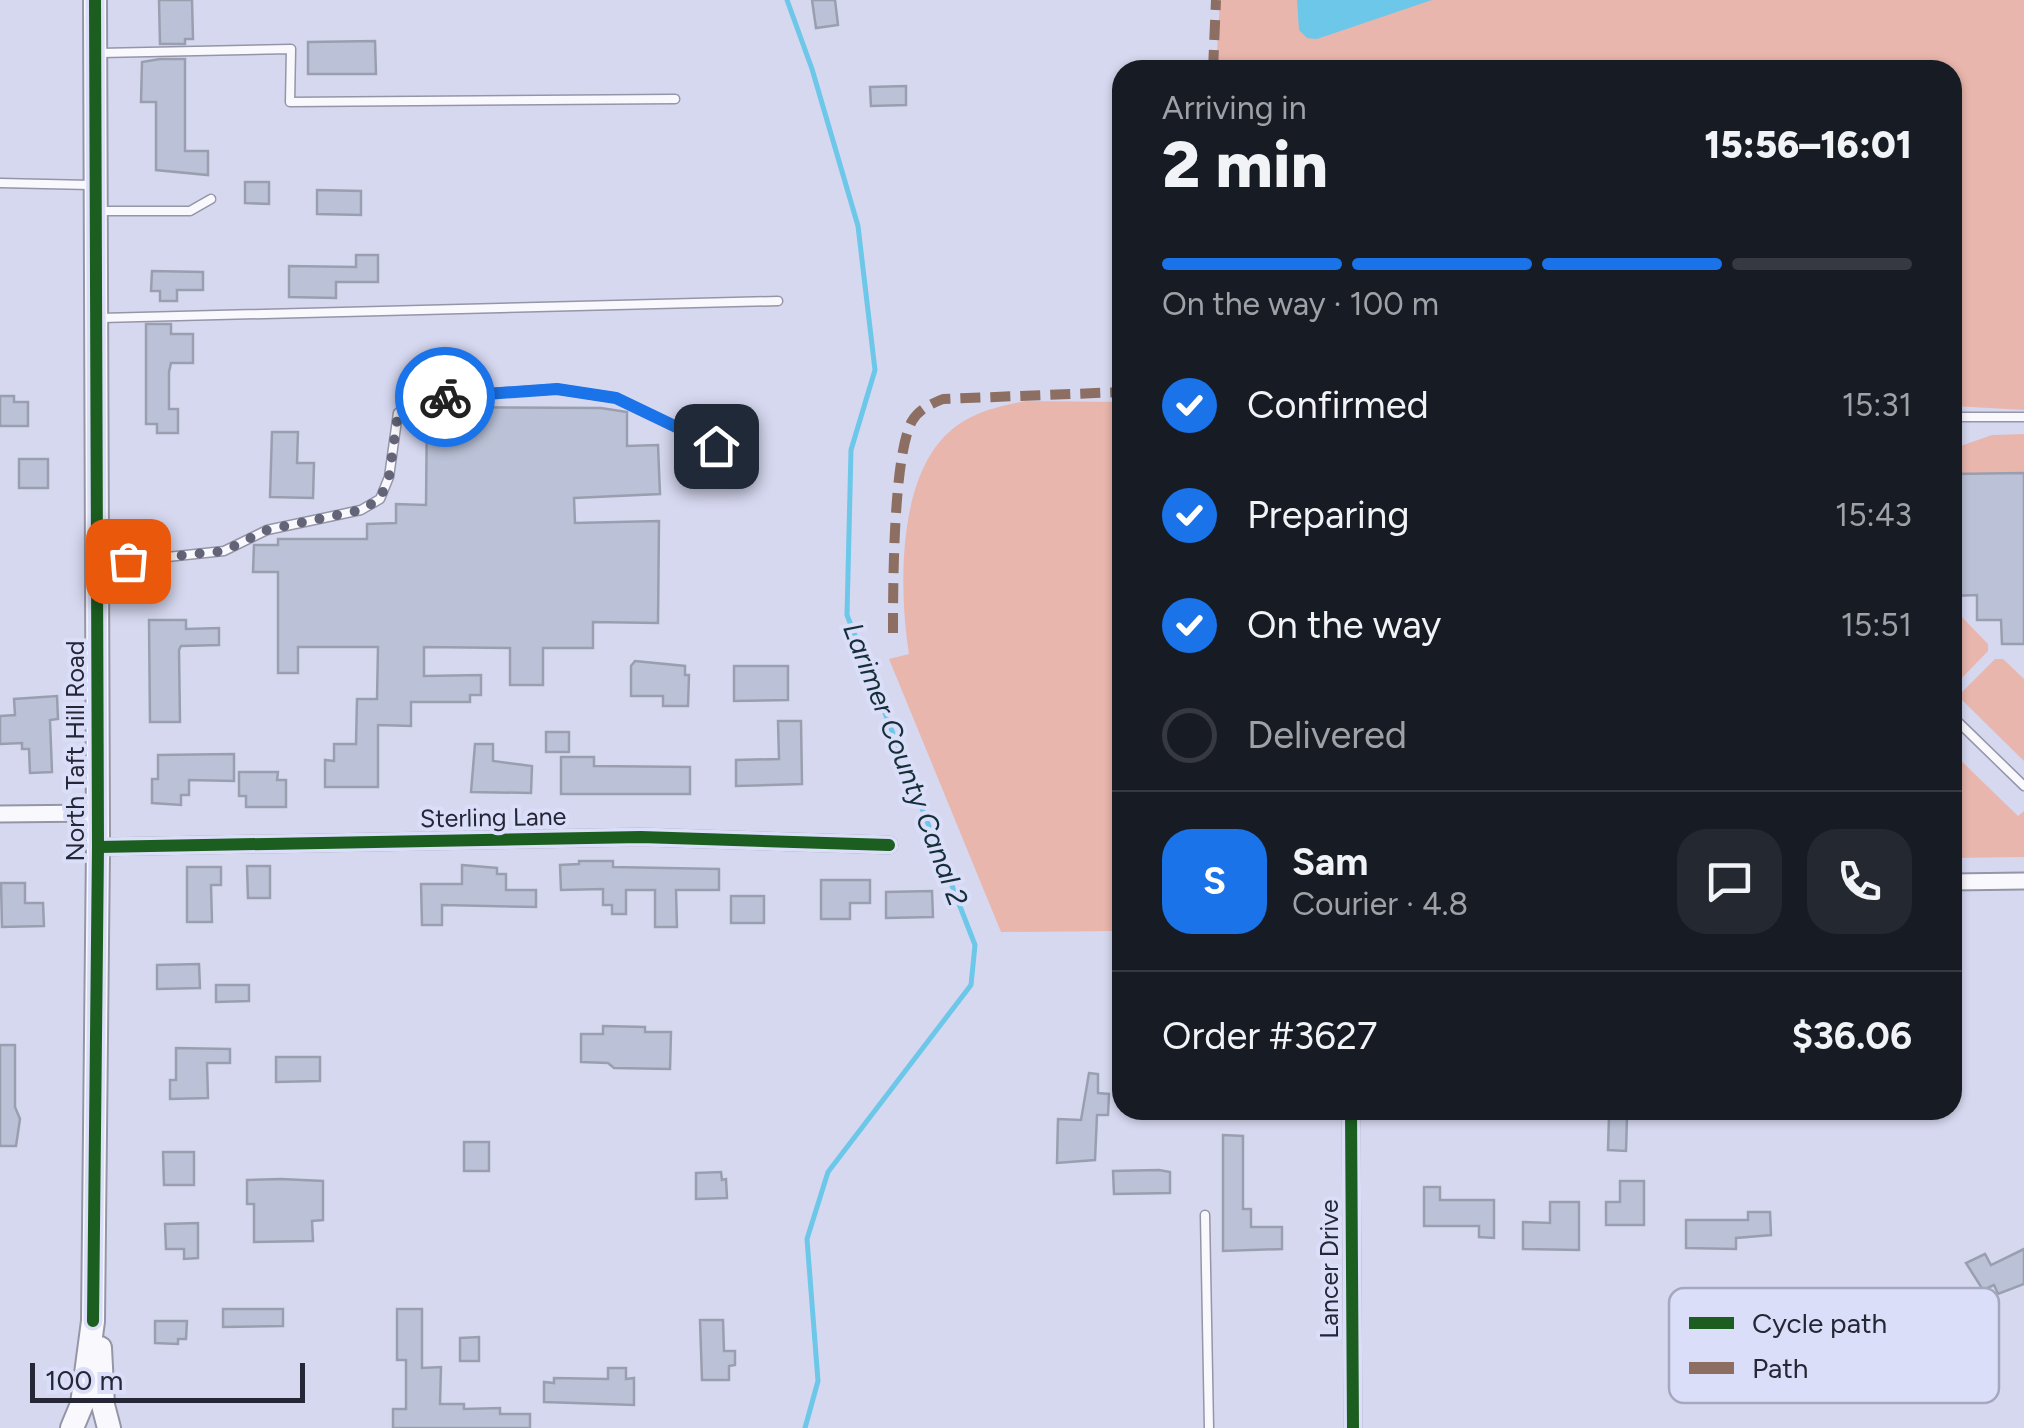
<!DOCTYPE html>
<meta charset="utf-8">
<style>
:root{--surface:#171b24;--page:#242831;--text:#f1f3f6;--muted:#9ea1a6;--line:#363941;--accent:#1a73e8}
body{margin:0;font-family:Figtree,sans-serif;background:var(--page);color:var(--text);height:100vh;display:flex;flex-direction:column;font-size:38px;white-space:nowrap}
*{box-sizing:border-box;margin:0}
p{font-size:32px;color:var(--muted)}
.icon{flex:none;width:55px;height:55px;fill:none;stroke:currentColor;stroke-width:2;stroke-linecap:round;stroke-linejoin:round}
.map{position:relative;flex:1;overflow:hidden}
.drawer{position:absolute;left:1112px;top:60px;width:850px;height:1060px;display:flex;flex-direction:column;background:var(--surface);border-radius:30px;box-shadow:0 2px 8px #0004}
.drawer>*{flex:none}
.scale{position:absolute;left:30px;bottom:25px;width:275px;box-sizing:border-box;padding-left:10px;border:5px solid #252636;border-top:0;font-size:28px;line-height:35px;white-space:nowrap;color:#252636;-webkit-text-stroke:8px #dbdef8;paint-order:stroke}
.pin{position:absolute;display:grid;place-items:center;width:85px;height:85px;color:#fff;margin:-42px;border-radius:20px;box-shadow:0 5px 15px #0006}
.courier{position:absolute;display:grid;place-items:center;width:100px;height:100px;margin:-50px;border:8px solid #1a73e8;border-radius:50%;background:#fff;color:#222;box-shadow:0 2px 12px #0007}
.summary em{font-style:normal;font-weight:800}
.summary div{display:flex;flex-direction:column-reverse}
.summary{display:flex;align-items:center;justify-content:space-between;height:170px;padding:0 50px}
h1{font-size:65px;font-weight:800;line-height:75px}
.bar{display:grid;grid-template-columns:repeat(4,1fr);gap:15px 10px;align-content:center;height:120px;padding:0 50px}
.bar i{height:12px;border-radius:8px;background:var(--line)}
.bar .selected{background:var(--accent)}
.bar p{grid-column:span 4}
.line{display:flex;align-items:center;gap:25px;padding:0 50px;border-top:2px solid var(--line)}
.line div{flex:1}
.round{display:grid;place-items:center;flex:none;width:105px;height:105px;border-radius:30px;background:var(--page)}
ol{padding:0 50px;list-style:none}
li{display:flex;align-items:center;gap:30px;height:110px}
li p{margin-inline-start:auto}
li .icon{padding:10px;border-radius:50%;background:var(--accent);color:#fff;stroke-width:4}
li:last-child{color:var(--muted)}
li i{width:55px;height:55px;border:5px solid var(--line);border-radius:50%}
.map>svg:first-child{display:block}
.green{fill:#e9b6ad}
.water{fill:#6cc7e8}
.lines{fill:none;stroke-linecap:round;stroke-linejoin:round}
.stream{stroke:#6cc7e8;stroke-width:5}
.building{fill:#bbc2d7;stroke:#9a9fb0;stroke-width:2.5}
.lane-casing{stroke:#9495a7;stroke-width:11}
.street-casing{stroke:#9495a7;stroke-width:19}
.secondary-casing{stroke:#9495a7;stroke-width:26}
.lane{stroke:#f9f9fd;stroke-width:8}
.street{stroke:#f9f9fd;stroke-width:15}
.secondary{stroke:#f9f9fd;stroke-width:22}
.quiet{stroke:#8d6e63;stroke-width:10;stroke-dasharray:20 10;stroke-linecap:butt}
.cycleway-casing{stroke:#dbdef8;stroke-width:19}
.cycleway{stroke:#1b5e20;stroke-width:12}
.done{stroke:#636477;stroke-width:10;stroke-dasharray:0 18}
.route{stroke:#1a73e8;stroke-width:12}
.labels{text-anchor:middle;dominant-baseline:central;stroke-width:8;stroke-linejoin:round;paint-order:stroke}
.street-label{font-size:25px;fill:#252636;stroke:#dbdef8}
.water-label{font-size:28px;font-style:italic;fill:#142f37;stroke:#dbdef8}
.key{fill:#dbdef8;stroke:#a4a7be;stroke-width:2.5}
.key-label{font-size:28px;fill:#252636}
</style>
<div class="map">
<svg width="2024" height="1428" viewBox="0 0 2024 1428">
<rect width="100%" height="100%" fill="#d6d8f0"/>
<!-- green -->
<g class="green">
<path d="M1220,0H2024V410L1953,406L1952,70H1216Z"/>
<path d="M1026,401L1122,402V931L1001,932L889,659L909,654C899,591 897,480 948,433C969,413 999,406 1026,401Z"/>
<path d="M2024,434V473L1953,474L1952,449L1992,435Z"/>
<path d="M1953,608L1988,644V651L1954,686Z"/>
<path d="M1995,659H2003L2024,679V761L1962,700V692Z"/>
<path d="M1952,752L2018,816L2024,811V857L1953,858Z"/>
</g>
<!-- water -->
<path class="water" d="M1297,0H1432L1317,39L1307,38L1299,30Z"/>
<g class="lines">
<!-- stream -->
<path class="stream" d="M787,0L812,69L858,226L875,370L851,450L847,615L975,945L971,985L828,1172L807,1239L818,1381L805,1428"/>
</g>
<!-- building -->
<g class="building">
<path d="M159,0H192L193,39H185V44H160Z"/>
<path d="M812,0H835L838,25L816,28Z"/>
<path d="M375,41L376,74H308V42Z"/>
<path d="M160,59H185V151H208V175L156,170V102H141L142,62Z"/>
<path d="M906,86V105L871,106L870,87Z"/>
<path d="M245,182H269V204L245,203Z"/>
<path d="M317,190L361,191V215L317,214Z"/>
<path d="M356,255H378V282H336V298L289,297V266L356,267Z"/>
<path d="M152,271L203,272V290H177V301H160V291H151Z"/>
<path d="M146,324H171V334H193V363H171L169,372V409H178V433H157V424H146Z"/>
<path d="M0,396H14V402H28V426H0Z"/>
<path d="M427,407L601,408L627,412V446L658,445L660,494L574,498L575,523L659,521L658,623L593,622V648H543V685H510V648L424,647V676L481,675V695H470V702H411V726L378,725V787H325V760L334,761V744H356L357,699H377L378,647H298V673H278V572H253L254,545H278V539H367V524L396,523V504L426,505Z"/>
<path d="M272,432H298L297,463H314L313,498L270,497Z"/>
<rect x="19" y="459" width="29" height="29"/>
<path d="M2024,473V644H2002L2001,620H1977V595L1952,596V474Z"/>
<path d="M149,620H186V629L219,628V645L181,646L179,650L180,722H150Z"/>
<path d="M635,661L685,666V675H689L688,706H663V696H631V666Z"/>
<path d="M734,666H788V700L734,701Z"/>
<path d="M57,696L58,719L50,720L52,772L30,773L29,749H22V743L0,744V716L15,715L14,699Z"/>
<path d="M778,721H801L802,784L736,786V760L779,759Z"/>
<rect x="546" y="732" width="23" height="20"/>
<path d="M475,744H493V761L532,766L531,793L471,792Z"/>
<path d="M234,754V781L189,780V795H181V805L152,803V779H158V755Z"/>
<path d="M561,757H594V766L690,767V794H561Z"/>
<path d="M239,772H278L277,780H286V807H246V796H239Z"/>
<path d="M579,861H613V867L719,869V890H676L677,927H655V890H626V914H612V905H603V889L561,890L560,865L579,864Z"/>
<path d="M462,865L497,868V874H506V890H536V907L442,905V925H422L421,884H462Z"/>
<path d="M247,866H270V898H248Z"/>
<path d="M187,867H221V885H211L212,922H187Z"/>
<path d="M821,880H870V903H850V919H821Z"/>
<path d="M1,883H25V903H43L44,926L2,927Z"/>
<path d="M932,891L933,917L886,918V892Z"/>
<rect x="731" y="896" width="33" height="27"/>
<path d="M199,964L200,988L157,989V965Z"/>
<path d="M216,985H249V1001L216,1002Z"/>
<path d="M603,1026L645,1027V1032H671L670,1069L614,1068L608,1063L581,1062V1034H603Z"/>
<path d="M0,1045H15V1107L20,1119L16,1146H0Z"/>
<path d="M176,1048L230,1049V1063H207L208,1098L170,1099V1080H176Z"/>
<path d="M276,1057H320V1081L276,1082Z"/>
<path d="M1089,1073L1098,1074V1093L1109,1094L1108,1115H1097L1095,1160L1057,1163L1058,1119L1081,1120Z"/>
<path d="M1609,1116L1627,1117L1626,1151L1608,1150Z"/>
<path d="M1223,1135L1243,1136V1209H1251V1227H1282V1249L1223,1251Z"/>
<rect x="464" y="1142" width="25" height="29"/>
<path d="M163,1152H194V1185H164Z"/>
<path d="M1159,1170L1170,1172V1193L1114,1194L1113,1171Z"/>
<path d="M721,1172L722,1180L726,1179L727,1198L696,1199V1173Z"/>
<path d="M281,1179L323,1181V1220L312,1221L313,1241L254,1242V1204H247V1180Z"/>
<path d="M1620,1181H1644V1225H1606V1202H1620Z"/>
<path d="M1424,1187H1440V1200H1494V1238L1479,1237V1226H1424Z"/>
<path d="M1550,1202H1579V1250L1523,1249V1222L1550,1223Z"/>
<path d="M1748,1212H1770L1771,1235L1736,1238V1249L1686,1248V1220H1748Z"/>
<path d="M198,1223V1258L184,1259V1249H166L165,1224Z"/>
<path d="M2024,1249V1284L1998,1294L1994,1285L1983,1290L1966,1263L1985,1254L1991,1265Z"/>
<path d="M223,1309H283V1326L223,1327Z"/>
<path d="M397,1309H422V1368L441,1367L440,1404H464V1409L500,1408V1414H530V1428H393V1409H406V1360H397Z"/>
<path d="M700,1320H723L724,1351H735V1365L729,1366V1380H702Z"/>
<path d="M155,1321H187L186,1339H178V1344L155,1343Z"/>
<path d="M479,1337V1361H460V1338Z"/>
<path d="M608,1368H626V1379L634,1378V1405L544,1402V1382L554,1383V1378L608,1379Z"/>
</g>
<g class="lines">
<defs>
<g id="lane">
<path d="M100,53L291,49L290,102L675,99"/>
<path d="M0,183L91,185"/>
<path d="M99,211H190L211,199"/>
<path d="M101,318L778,301"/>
<path d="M1952,417H2024"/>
<path d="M101,564L224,551L267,530L361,510L380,499L389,477L398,413L419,398L557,389L616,398L716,446"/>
<path d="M1952,716L2024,786"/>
<path d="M1205,1215L1209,1428"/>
</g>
<g id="street">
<path d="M0,814L97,813"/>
<path d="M98,847L641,837L889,845"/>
<path d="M1952,882L2024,881"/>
<path d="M1351,1110L1353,1428"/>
</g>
<g id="secondary">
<path d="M100,1348L103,1405L109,1428"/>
<path d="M72,1428L82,1404L93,1321L98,847L95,0"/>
</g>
</defs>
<!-- lane casing -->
<use href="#lane" class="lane-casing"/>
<!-- street casing -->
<use href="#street" class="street-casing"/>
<!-- secondary casing -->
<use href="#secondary" class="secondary-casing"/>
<!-- lane -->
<use href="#lane" class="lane"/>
<!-- street -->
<use href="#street" class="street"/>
<!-- secondary -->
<use href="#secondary" class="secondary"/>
<!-- quiet -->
<g class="quiet">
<path d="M1213,70L1216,0"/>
<path d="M893,633C893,589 893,456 912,421C919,409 931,404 943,399L1122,392"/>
</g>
<defs>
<g id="cycleway">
<path d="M98,847L641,837L889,845"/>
<path d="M1351,1110L1353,1428"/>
<path d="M93,1321L98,847L95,0"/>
</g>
</defs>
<!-- cycleway casing -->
<use href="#cycleway" class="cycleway-casing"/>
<!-- cycleway -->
<use href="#cycleway" class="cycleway"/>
</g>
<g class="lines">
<!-- done -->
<path class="done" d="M128,561L224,551L267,530L361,510L380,499L389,477L398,413L419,398L445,397"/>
<!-- route -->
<path class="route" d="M445,397L557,389L616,398L716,446"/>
</g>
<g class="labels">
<!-- street labels -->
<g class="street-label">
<text transform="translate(75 751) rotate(-90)">North Taft Hill Road</text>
<text transform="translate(493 817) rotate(-1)">Sterling Lane</text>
<text transform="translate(1329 1269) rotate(-90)">Lancer Drive</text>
</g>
<!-- water labels -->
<g class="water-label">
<text transform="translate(906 764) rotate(69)">Larimer County Canal 2</text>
</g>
</g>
<!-- legend -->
<rect x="1669" y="1288" width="330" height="115" rx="15" class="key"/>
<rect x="1689" y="1317" width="45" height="12" fill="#1b5e20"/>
<rect x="1689" y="1362" width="45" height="12" fill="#8d6e63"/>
<g class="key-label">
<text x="1752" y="1333">Cycle path</text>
<text x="1752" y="1378">Path</text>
</g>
</svg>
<div class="scale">100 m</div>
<div class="pin" style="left:128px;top:561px;background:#ea580c"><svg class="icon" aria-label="bag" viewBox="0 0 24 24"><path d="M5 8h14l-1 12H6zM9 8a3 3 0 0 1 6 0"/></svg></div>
<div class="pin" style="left:716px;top:446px;background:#1f2937"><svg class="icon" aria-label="home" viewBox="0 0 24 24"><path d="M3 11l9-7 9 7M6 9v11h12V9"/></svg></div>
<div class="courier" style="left:445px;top:397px"><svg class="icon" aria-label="bike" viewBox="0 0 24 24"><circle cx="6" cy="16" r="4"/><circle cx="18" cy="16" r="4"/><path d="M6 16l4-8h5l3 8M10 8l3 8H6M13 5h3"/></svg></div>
<section class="drawer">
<div class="summary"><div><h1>2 min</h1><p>Arriving in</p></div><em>15:56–16:01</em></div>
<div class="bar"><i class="selected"></i><i class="selected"></i><i class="selected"></i><i></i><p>On the way · 100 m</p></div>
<ol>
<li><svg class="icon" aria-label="check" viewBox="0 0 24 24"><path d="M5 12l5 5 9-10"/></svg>Confirmed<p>15:31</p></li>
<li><svg class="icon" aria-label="check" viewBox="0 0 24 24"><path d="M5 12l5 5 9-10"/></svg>Preparing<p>15:43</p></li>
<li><svg class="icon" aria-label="check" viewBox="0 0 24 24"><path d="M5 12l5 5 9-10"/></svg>On the way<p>15:51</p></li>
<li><i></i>Delivered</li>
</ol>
<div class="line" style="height:180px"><b class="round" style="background:var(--accent);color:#fff">S</b><div><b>Sam</b><p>Courier · 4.8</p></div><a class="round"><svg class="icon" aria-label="chat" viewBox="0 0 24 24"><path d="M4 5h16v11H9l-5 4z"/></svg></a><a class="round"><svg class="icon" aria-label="phone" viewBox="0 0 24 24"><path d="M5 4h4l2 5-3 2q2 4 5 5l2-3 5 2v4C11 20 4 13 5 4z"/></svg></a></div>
<div class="line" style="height:130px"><div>Order #3627</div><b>$36.06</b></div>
</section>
</div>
